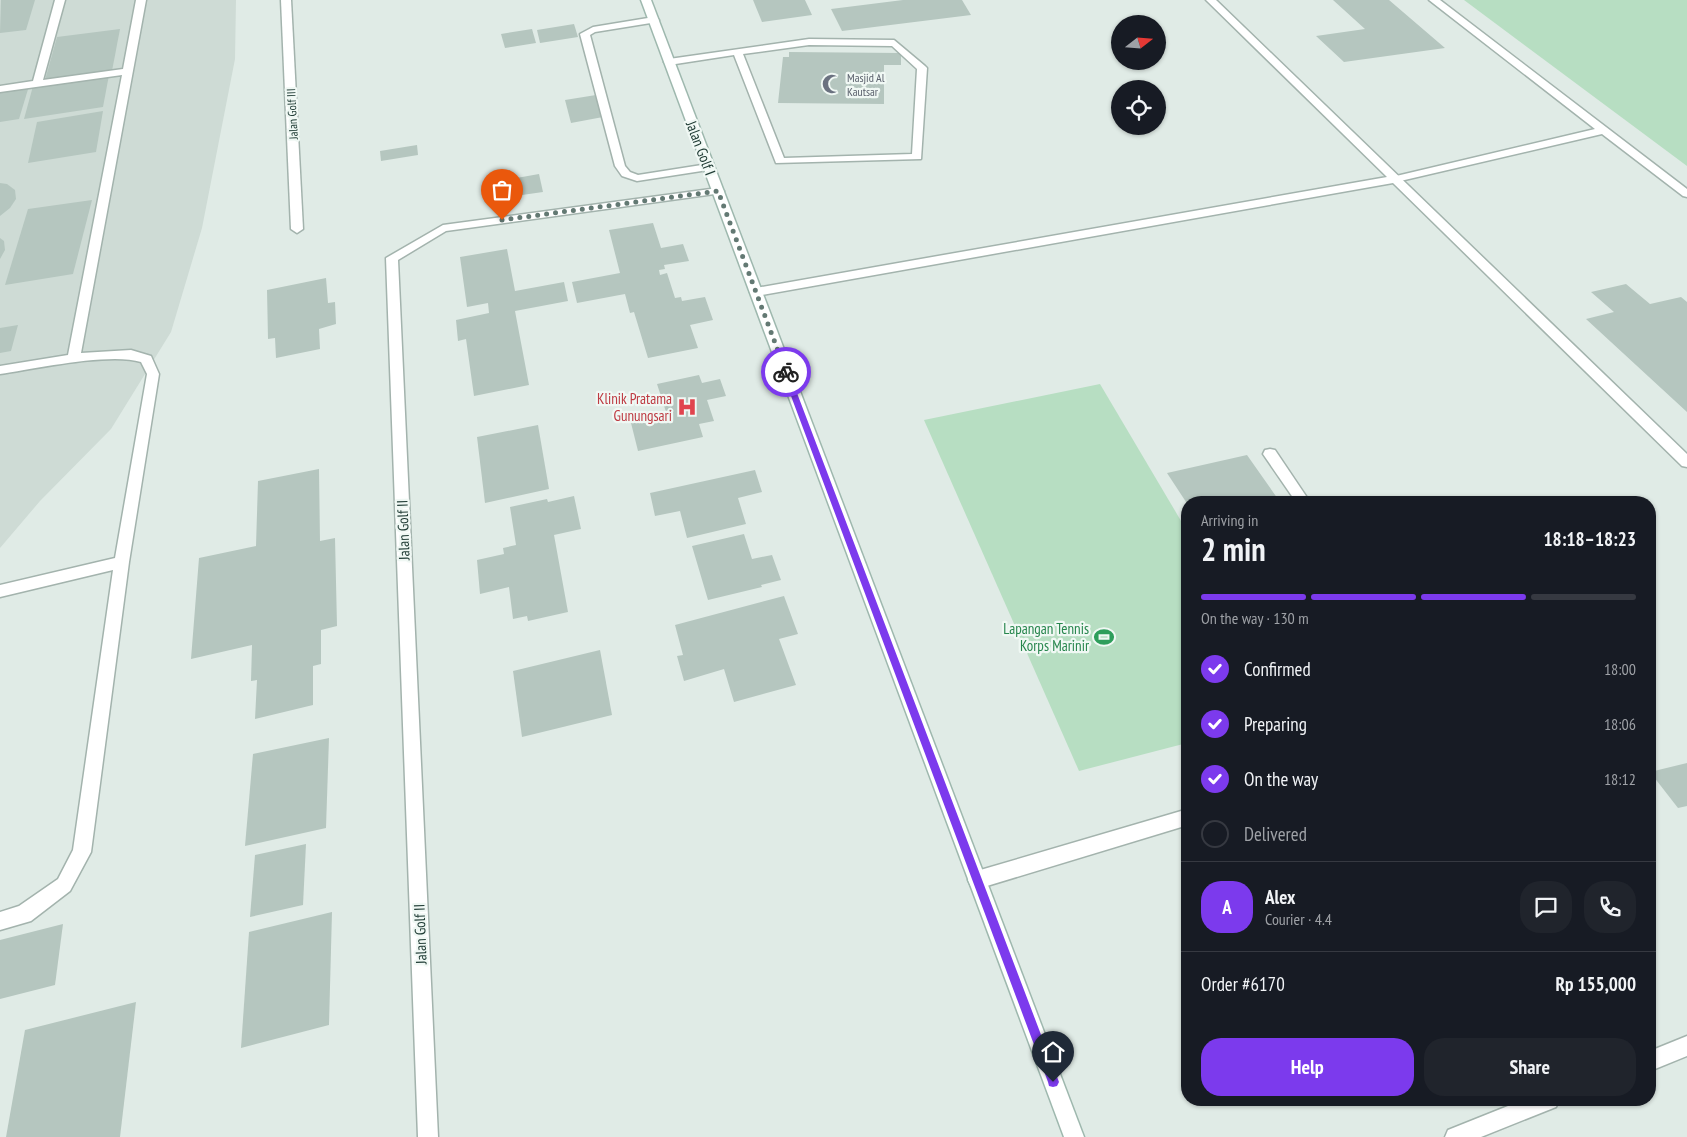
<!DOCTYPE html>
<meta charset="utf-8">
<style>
:root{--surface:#171b24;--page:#20242c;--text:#f1f3f6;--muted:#9ea1a6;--line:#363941;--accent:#7c3aed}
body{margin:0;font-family:"PT Sans Narrow",sans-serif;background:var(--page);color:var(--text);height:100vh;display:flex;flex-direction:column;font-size:19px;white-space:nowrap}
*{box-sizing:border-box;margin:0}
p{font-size:16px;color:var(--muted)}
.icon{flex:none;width:28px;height:28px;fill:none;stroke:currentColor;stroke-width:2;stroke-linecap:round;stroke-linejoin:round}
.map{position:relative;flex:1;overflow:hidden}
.side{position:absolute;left:1181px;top:496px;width:475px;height:610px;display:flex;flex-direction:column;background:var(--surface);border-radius:20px;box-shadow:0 1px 4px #0004}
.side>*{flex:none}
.needle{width:32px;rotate:73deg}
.controls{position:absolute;left:1111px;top:15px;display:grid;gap:10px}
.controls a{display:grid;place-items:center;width:55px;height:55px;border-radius:50%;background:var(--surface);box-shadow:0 1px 4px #0004;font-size:25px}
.pin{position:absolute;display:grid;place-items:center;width:42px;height:42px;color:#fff;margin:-51px -21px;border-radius:50% 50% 50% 0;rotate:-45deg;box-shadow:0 0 5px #0007}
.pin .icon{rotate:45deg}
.courier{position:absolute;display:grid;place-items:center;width:50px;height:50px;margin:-25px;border:4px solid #7c3aed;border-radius:50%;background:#fff;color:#222;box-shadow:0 1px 6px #0007}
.overview em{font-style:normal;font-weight:700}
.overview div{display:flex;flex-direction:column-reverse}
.overview{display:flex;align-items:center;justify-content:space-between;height:85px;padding:0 20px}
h1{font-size:32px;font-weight:700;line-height:38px}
.bar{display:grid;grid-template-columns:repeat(4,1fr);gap:8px 5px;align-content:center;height:60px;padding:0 20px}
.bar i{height:6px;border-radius:4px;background:var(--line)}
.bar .on{background:var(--accent)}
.bar p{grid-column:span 4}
.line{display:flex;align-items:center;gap:12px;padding:0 20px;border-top:1px solid var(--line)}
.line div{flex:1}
.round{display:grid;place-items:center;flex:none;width:52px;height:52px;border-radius:20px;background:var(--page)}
ol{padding:0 20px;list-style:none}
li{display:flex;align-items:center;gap:15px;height:55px}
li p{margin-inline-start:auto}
li .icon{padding:5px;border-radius:50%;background:var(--accent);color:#fff;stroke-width:4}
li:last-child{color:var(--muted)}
li i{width:28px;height:28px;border:2px solid var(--line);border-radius:50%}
.primary-button{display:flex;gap:10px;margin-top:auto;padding:10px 20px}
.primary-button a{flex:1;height:58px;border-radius:20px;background:var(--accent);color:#fff;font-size:20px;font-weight:700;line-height:58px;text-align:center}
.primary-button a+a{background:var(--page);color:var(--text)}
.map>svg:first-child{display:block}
.built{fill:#cedbd5}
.green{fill:#b7dec2}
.building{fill:#b5c6bf}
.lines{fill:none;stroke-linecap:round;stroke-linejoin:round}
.service-casing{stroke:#a3b3ad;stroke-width:3}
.minor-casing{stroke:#a3b3ad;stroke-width:3}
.secondary-casing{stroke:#9eb8ae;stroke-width:3}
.service{fill:#fff;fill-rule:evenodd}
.minor{fill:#fff;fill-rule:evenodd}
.secondary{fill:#fff;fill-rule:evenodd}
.route{fill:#7c3aed}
.done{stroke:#637973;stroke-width:5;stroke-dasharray:0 9}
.labels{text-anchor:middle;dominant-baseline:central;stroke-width:4.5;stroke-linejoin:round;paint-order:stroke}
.far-worship-label{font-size:12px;fill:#5b616d;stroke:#f0f8f4;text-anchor:start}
.far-street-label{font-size:12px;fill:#203c35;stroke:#f0f8f4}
.street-label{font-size:15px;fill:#203c35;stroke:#f0f8f4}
.health-label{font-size:15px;fill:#be3a42;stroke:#f0f8f4;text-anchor:end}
.leisure-label{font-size:15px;fill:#27864d;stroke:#f0f8f4;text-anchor:end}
</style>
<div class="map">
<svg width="1687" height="1137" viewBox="0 0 1687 1137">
<rect width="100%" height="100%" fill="#e0ebe6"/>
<!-- built -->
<path class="built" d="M0,0H236L235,59L202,228L171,332L111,429L40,501L0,548Z"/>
<!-- green -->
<g class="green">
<path d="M1464,0H1687V166Z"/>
<path d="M1100,384L1187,531V743L1079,771L924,420Z"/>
</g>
<!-- building -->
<g class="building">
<path d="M1,0H35L26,30L0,33Z"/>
<path d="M753,0H805L812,15L762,22Z"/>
<path d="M903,0H962L971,15L842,31L831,9Z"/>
<path d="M1333,0H1389L1445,48L1344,62L1316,36L1365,29Z"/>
<path d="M574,24L578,37L540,43L537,30Z"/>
<path d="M120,29L112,71L45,80L57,37Z"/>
<path d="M532,29L536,43L505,48L501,34Z"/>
<path d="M789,52L901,53V65H884V104L778,103L783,57H789Z"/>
<path d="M109,75L103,107L24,119L33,86Z"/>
<path d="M29,86L19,119L0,122V90Z"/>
<path d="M596,95L603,117L571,123L565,100Z"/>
<path d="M103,111L96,152L28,163L37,122Z"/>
<path d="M417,145L418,155L381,161L380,151Z"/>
<path d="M539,174L543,192L502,198L499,181Z"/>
<path d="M0,183L7,184L15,190L16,199L10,208L0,216Z"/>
<path d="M92,200L73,274L5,285L28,209Z"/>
<path d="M653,223L661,248L683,244L689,261L664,265L665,269L659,270L660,275L667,273L675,298L681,297L682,301L705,297L713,320L690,325L698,348L648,358L634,312L630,313L625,294L577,303L572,282L620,273L609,230Z"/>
<path d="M0,238L4,241L5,250L0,259Z"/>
<path d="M507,249L515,291L564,282L568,301L515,311L529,385L474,396L466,339L458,341L456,320L489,313L488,303L467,307L460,257Z"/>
<path d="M326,278L328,303L335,302L336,324L319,329L320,349L276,358L275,338L268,339L267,290Z"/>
<path d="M1626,284L1650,304L1681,297L1687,302V412L1586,319L1614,312L1591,292Z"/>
<path d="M18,325L11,351L0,353V328Z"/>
<path d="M699,375L702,383L720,379L726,396L707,400L714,421L699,424L703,437L638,451L631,423L667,415L657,384Z"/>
<path d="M538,425L549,489L485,503L477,437Z"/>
<path d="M1247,455L1280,502H1188V505L1167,473Z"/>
<path d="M319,469L320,541L335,538L337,626L321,630V664L313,666V705L255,719L257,680L251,681L252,645L191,659L199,558L256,546L258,481Z"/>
<path d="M755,470L762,492L738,498L746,524L687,538L680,511L655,516L650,493Z"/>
<path d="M574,496L581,529L554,535L568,612L528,621L527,616L513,619L509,587L480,594L477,560L504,554L503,548L516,545L510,507L547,499L548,502Z"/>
<path d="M744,534L752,559L772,555L781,580L761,585L762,587L708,600L692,546Z"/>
<path d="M784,596L798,634L779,639L796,685L734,702L724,669L684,681L677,656L683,655L675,625Z"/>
<path d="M600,650L612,715L522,737L513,671Z"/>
<path d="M329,738L326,828L245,846L253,754Z"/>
<path d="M1687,763V806L1678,808L1650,772Z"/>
<path d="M306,844L303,905L250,917L255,855Z"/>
<path d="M332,912L329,1025L241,1048L249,932Z"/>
<path d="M63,924L55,985L0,999V940Z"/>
<path d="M136,1002L120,1137H6L25,1030Z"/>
</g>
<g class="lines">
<defs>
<g id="service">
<path d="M55,0H65L43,80L123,69L136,0H146L81,353L131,350L151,356L159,374L129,562L91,852L70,891L31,921L0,930V912L19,906L58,879L73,850L113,570L0,597V585L115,558L147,374L141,362C110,352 34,369 0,374V366L68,355L122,75L0,92V86L33,81Z"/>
<path d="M1206,0H1216L1687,454V467L1682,466L1393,183L756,296L752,295L750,292L752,289L756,288L1387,177Z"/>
<path d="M654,17L659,20L657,22L595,32L590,35L625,166L630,172L638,175L708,164L713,167L708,170L637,181L622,176L615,166L580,34L593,27Z"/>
<path d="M809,39L894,40L925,66L927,68L921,159L776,163L734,55L669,65L664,62L669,59ZM809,45L892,46L917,69L912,154L784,158L743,54Z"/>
<path d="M1270,449L1275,450L1310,502H1296L1263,454L1265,450Z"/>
<path d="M1188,809V825L977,889L971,886L968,880L971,874L977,871Z"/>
</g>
<g id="minor">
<path d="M281,0H291L303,229L297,233L291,229Z"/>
<path d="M1429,0H1440L1687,189V197L1683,196L1602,134L1396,182L1392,181L1391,179L1392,177L1595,129Z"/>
<path d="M718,188L724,191L722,193L446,231L398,260L438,1137H418L386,258L443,225Z"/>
<path d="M1687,1036V1056L1650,1071V1051Z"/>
<path d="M1523,1100H1559L1556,1107L1481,1137H1445L1448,1130Z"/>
</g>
<path id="secondary" d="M641,0H651L1084,1137H1064Z"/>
</defs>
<!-- service casing -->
<use href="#service" class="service-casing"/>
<!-- minor casing -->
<use href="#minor" class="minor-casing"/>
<!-- secondary casing -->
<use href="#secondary" class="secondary-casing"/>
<!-- service -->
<use href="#service" class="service"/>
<!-- minor -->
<use href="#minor" class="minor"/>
<!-- secondary -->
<use href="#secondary" class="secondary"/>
</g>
<!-- route -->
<path class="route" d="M786,370L789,372L1059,1082L1057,1086L1053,1087L1049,1086L1048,1082L782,372Z"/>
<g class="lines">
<!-- done -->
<path class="done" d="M502,220L718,191L786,372"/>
</g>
<!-- icons -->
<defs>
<symbol id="mosque-bare" viewBox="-9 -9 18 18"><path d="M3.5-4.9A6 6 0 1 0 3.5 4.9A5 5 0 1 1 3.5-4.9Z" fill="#6b7280" stroke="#f0f8f4" stroke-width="2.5" paint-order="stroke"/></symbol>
<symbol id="hospital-bare" viewBox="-9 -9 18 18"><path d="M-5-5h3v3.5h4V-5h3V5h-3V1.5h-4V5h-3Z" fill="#e0444e" stroke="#f0f8f4" stroke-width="2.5" paint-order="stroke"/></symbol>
<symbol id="stadium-bare" viewBox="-9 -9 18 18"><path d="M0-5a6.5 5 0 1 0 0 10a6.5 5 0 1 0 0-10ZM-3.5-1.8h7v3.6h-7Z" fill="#2e9e5b" stroke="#f0f8f4" stroke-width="2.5" paint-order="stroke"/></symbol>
</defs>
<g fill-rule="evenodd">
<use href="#mosque-bare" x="818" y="70" width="28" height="28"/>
<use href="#hospital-bare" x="673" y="393" width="28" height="28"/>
<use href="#stadium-bare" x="1090" y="623" width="28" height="28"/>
</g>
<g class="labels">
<!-- far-worship labels -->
<g class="far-worship-label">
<text x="847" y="77">Masjid Al<tspan x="847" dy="14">Kautsar</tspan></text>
</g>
<!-- far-street labels -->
<g class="far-street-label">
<text transform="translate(292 114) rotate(-93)">Jalan Golf III</text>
</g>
<!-- street labels -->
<g class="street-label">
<text transform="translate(701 148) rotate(69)">Jalan Golf I</text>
<text transform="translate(403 530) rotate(-92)">Jalan Golf II</text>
<text transform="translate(420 934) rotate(-92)">Jalan Golf II</text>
</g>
<!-- health labels -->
<g class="health-label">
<text x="672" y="398">Klinik Pratama<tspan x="672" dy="17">Gunungsari</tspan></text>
</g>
<!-- leisure labels -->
<g class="leisure-label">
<text x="1089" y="628">Lapangan Tennis<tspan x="1089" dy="17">Korps Marinir</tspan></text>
</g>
</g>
</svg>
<div class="controls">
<a><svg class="needle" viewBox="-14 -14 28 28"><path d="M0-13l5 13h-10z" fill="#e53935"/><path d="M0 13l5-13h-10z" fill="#9ea1a6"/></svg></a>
<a><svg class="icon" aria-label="locate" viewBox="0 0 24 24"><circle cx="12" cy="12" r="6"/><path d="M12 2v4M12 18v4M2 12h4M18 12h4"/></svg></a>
</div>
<div class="pin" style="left:502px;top:220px;background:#ea580c"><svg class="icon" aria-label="bag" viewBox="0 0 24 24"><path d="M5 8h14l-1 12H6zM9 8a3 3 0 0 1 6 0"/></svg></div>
<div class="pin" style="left:1053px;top:1082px;background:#1f2937"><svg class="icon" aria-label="home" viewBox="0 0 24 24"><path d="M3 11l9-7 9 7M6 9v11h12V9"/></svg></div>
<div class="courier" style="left:786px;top:372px"><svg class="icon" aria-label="bike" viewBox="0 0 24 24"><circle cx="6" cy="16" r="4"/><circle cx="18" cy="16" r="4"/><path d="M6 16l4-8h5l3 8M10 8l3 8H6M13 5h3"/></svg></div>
<section class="side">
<div class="overview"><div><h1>2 min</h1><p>Arriving in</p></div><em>18:18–18:23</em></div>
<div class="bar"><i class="on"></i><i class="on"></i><i class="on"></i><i></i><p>On the way · 130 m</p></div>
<ol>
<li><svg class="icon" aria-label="check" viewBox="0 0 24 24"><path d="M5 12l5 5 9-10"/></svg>Confirmed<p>18:00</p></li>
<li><svg class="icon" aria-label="check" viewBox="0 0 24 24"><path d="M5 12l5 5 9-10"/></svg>Preparing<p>18:06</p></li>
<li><svg class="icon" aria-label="check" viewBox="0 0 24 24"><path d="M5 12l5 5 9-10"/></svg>On the way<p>18:12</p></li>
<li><i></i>Delivered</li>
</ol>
<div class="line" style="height:90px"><b class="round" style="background:var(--accent);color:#fff">A</b><div><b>Alex</b><p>Courier · 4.4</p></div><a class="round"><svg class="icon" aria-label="chat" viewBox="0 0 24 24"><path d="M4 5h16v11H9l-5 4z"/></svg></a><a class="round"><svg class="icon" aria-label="phone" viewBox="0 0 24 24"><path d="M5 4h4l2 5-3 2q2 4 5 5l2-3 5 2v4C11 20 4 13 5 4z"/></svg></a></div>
<div class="line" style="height:65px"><div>Order #6170</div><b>Rp 155,000</b></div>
<div class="primary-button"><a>Help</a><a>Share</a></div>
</section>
</div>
